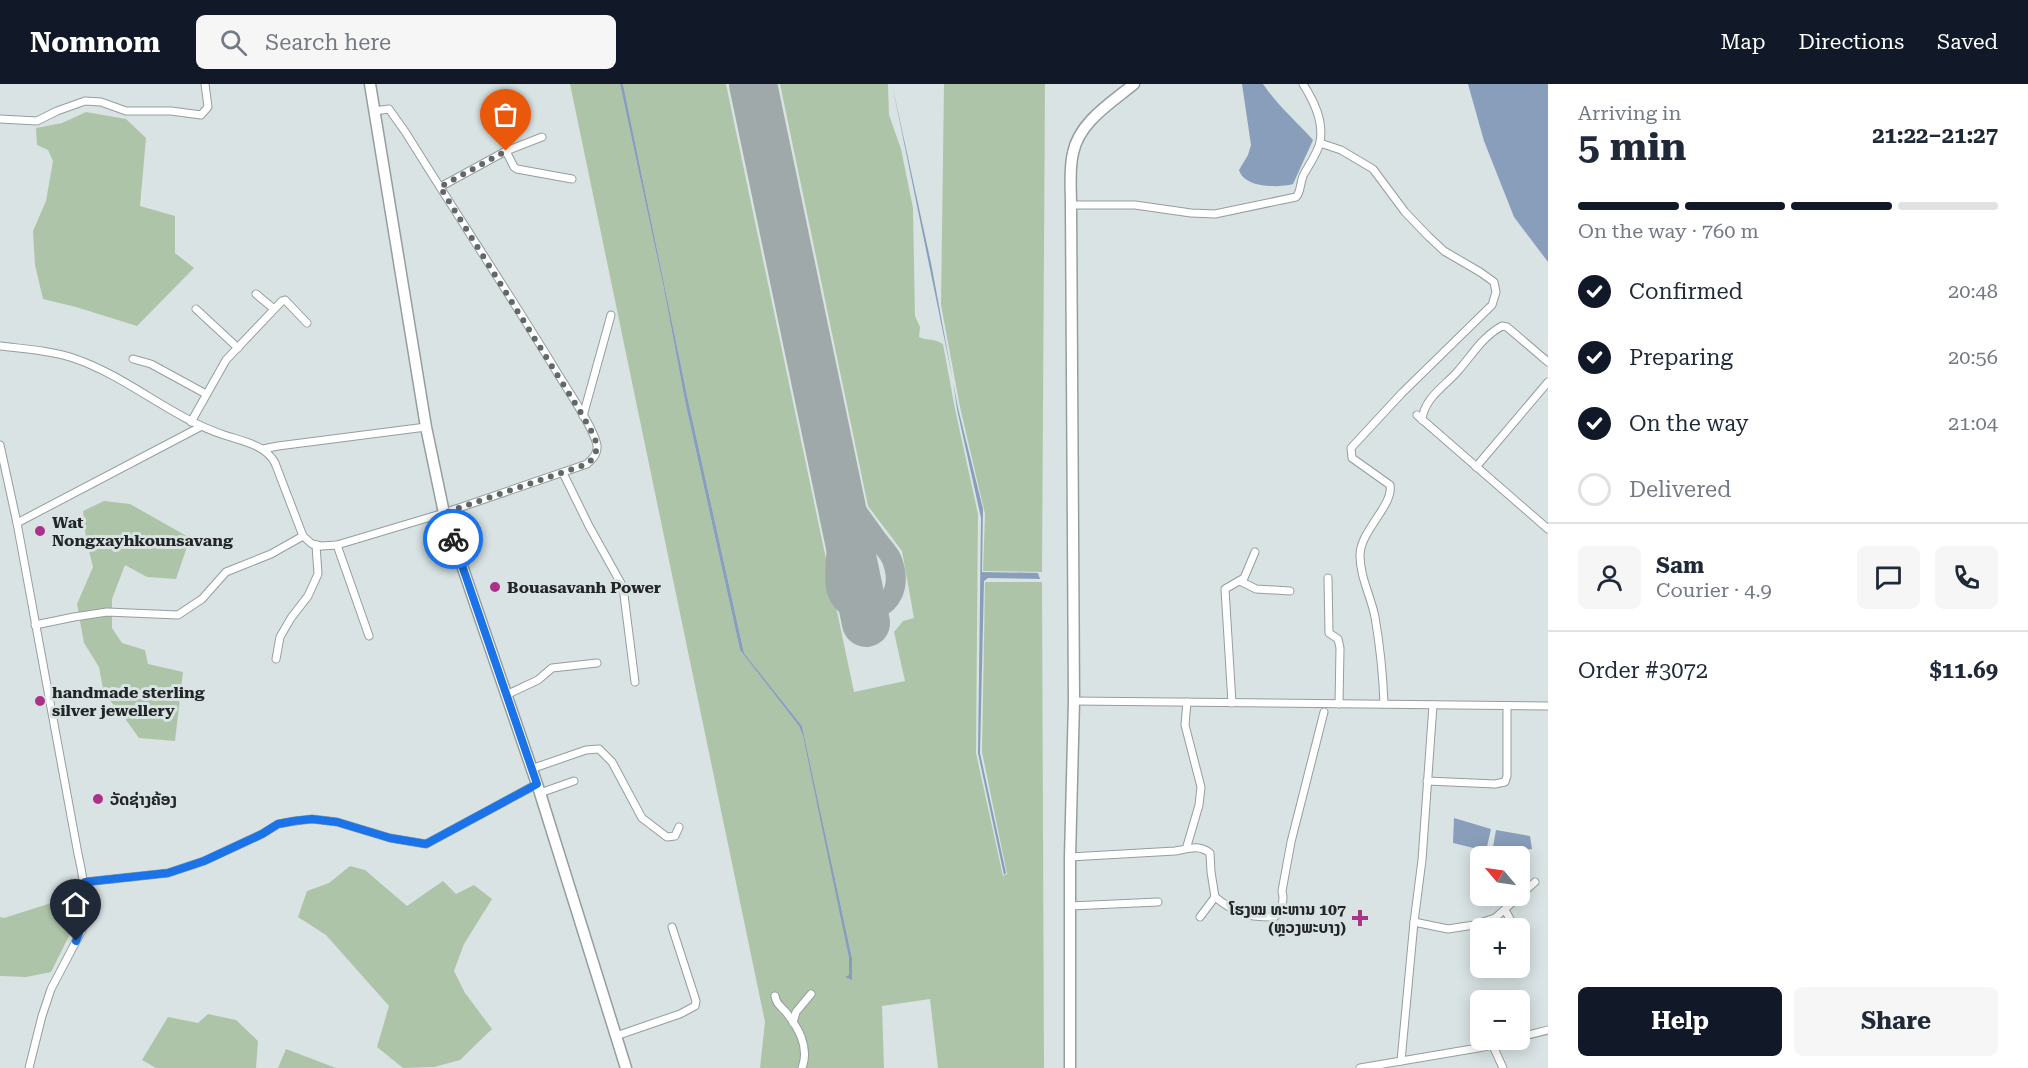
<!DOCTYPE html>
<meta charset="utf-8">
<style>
:root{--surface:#fff;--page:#f6f6f7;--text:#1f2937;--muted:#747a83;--line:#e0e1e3;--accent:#111827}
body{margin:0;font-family:"Roboto Serif","Noto Sans Lao",serif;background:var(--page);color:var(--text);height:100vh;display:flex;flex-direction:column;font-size:22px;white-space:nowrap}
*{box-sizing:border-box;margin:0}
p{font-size:20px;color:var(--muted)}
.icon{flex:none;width:33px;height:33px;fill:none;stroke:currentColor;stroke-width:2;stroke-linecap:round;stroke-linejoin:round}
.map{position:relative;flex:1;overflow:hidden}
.side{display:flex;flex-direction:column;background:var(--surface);width:480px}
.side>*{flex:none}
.needle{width:39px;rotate:299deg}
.controls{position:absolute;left:1470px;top:762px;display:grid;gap:12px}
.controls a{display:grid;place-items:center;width:60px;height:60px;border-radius:9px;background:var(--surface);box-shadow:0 3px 15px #0003;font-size:30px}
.pin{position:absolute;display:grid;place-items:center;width:51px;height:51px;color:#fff;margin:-62px -26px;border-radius:50% 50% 50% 0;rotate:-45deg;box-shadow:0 0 6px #0007}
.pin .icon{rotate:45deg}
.courier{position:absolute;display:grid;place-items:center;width:60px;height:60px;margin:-30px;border:4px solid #1a73e8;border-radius:50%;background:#fff;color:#222;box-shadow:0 2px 8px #0007}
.head em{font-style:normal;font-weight:700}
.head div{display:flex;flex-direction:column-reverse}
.head{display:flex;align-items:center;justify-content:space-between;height:102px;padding:0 30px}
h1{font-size:39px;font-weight:700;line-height:45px}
.bar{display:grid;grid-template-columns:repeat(4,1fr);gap:9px 6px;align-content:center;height:72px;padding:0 30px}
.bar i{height:8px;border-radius:4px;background:var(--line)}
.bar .active{background:var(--accent)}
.bar p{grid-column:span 4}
.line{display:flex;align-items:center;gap:15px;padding:0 30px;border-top:2px solid var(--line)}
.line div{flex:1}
.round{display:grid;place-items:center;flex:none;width:63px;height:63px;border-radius:9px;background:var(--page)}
ol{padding:0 30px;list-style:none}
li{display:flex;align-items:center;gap:18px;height:66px}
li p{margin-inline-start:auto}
li .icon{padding:6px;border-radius:50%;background:var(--accent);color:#fff;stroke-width:4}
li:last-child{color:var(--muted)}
li i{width:33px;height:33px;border:3px solid var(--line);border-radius:50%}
.button{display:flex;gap:12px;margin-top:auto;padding:12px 30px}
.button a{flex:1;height:69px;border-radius:9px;background:var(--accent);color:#fff;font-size:24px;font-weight:700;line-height:69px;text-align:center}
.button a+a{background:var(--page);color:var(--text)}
header{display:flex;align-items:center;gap:36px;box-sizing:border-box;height:84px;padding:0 30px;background:var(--accent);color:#fff}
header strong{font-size:28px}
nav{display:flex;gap:33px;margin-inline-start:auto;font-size:21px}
.search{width:420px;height:54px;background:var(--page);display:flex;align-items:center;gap:15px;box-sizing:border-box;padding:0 21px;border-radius:9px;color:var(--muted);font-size:22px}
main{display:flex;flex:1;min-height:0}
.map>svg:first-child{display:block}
.green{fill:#aec4a9}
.water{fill:#889ebb}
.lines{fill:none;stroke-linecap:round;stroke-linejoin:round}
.taxiway{stroke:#a0a9a9;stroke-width:20}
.runway{stroke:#a0a9a9;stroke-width:48}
.street-casing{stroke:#959e9e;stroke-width:9}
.secondary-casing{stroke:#959e9e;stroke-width:13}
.street{stroke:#fff;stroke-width:7}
.secondary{stroke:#fff;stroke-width:10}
.done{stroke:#626868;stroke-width:6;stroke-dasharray:0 10.8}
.route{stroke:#1a73e8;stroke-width:8}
.poi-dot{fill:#aa3288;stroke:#d9e3e3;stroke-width:2}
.labels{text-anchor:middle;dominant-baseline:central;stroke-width:6;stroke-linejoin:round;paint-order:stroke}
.poi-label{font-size:16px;font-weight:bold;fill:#222626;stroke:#d9e3e3;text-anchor:start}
</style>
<header>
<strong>Nomnom</strong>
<div class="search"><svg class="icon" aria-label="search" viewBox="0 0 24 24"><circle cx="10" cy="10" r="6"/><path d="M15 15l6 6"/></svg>Search here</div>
<nav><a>Map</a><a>Directions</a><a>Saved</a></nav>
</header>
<main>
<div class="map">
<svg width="1548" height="984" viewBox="0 0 1548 984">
<rect width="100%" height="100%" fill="#d9e3e3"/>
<!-- green -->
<g class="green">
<path d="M570,0H620L664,205L685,317L740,566L799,642L803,652L839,820L849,874V891L851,896L852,874L802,642L744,569L688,316L623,0H726L854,608L905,597L894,548L903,537L914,534L902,467L868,422L780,0H888L889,31L901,65L913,124L915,232L920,243L919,253C927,257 934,254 943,260L955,325L978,430L976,669L1003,792L1007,790L982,668L985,498H1042L1044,984H938L930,915L882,922L884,984H760L765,938Z"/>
<path d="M944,0H1045L1042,488L983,487L985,430L960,323L941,221Z"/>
<path d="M86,28L126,35L146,54L140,122L175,132V169L194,184L137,242L76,223L43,215L35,181L33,147L46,117L53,77L48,66L37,61L36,44L62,39Z"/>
<path d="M104,417L130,420L190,454L176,495L147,493L125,481L112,515V544L122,559L145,566L148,580L183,588L175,657L139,654L121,629L104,610L99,583L84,559L77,520L93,483L86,455L83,427Z"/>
<path d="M350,782L365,786L407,822L443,797L456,810L474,801L492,815L464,860L454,887L465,909L492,945L460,976L434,983L403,984L377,963L389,922L326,851L298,833L307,807L329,799Z"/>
<path d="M51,819L75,827L74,842L51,888L26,893L0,892V833L4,834Z"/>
<path d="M208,930L236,936L258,957L256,984H156L142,976L168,933L198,939Z"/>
<path d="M286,965L336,984H278Z"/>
</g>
<!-- water -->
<g class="water">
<path d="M620,0H623L688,316L744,569L802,642L852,874V896L845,893L849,891V874L803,652L799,642L740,566L685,317L664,205Z"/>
<path d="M892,0L931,179L958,324L983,425L982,488L1038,489L1040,495L988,494L984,497L980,669L1006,789L1004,791L978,669L981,434L957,325L953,297Z"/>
<path d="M1242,0H1263C1278,22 1296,37 1313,56L1293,100C1278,104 1244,104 1239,86L1248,71L1251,61Z"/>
<path d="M1468,0H1548V178L1514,133L1484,57Z"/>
<path d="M1454,734L1491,745L1486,767L1453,759Z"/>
<path d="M1496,746L1530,752L1532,765L1492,769Z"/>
</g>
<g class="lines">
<!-- taxiway -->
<path class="taxiway" d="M833,382L834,393L841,406C853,422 865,438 876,454C881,461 889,468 892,476C912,530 846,544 836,504C833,490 839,442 842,426"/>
<!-- runway -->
<path class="runway" d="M753,0L866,539"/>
<defs>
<g id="street">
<path d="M0,35L37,37L57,27L85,17L101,18L126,27H171L201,31L208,23L205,0"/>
<path d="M1320,59L1341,66L1373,85L1405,128L1428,152L1444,167L1480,188L1494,198L1496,208L1492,221L1402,309L1351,364L1352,374L1390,401C1394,421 1360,447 1360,471C1360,494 1371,512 1375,533C1380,562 1383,591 1384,620"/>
<path d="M506,67L514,83L517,85L572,95"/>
<path d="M440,103L506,67L542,53"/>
<path d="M1071,121H1135L1191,129L1215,130L1296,113C1301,108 1300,99 1303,92C1308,82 1318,69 1320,58C1324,37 1314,17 1303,0"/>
<path d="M256,210L274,225"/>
<path d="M196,225L238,264"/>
<path d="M0,262C24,265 49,266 73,274C127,292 170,333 224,351C242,357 266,361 275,379L303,452L312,460L321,462L337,461L444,429L587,380C593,374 598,370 597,361C593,342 566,304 555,285C507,206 455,128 406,49L389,25L374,27"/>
<path d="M133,275L151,280L206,310"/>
<path d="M1417,331L1548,445"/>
<path d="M583,332L611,231"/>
<path d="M1422,336C1424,314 1445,302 1458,287C1473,270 1482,253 1502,242L1507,243L1548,278"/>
<path d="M191,338L226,276L282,217L285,216L307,239"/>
<path d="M0,361L17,439L78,770C84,795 88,821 82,846L51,905L42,932L29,984"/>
<path d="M263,365L278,362L426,343"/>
<path d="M1476,383L1548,298"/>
<path d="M563,389L589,442L623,503L635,598"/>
<path d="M17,439L200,343"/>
<path d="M337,461L369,552"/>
<path d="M1328,494L1329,549L1338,555L1340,564L1339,620"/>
<path d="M1240,497L1256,505L1290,507"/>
<path d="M35,541L74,533L107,528L178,531L202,515L226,488L271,470L303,452"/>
<path d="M276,575L280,553L291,534L308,512L318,490L316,461"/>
<path d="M506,611L538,596L552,584L597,579"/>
<path d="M1074,617L1548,622"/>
<path d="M1232,619L1225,505L1244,494L1255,468"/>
<path d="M531,685L586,666L599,665L612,678L642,734L667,753L675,752L679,743"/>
<path d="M1427,697L1495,700L1505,698L1507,692V622"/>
<path d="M540,709L574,697"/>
<path d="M1187,762L1199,721L1201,703L1185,641L1187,618"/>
<path d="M1070,773L1175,767C1188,765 1198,760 1210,769L1211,788L1215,813C1238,831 1245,833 1274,833L1282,826L1283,813L1282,807L1291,758L1324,628"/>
<path d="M85,798L168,789L204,777L262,750L278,740L295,737L312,735L337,738L390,754L426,760L537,700"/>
<path d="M1070,822L1158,818"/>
<path d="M1505,826L1515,844"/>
<path d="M1200,833L1215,813"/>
<path d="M1414,838L1448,845L1474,841L1495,834L1535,798"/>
<path d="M1520,852L1524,861"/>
<path d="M775,912C776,919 780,922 785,927C798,943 810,963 802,984"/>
<path d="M793,939L796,928L811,910"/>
<path d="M616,952L680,930L695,922L696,917L672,843"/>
<path d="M1520,953L1548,946"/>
<path d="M1493,962L1503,984"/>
<path d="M1401,977L1414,838L1422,776L1433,621"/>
<path d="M1360,984L1478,964C1490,962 1499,959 1511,956"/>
</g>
<g id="secondary">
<path d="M370,0L426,343L444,429L540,709L626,984"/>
<path d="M1070,984V773L1074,617L1071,121C1071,104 1069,85 1073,69C1079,38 1111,19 1134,0"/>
</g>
</defs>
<!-- street casing -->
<use href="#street" class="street-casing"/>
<!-- secondary casing -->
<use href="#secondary" class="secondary-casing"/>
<!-- street -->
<use href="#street" class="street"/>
<!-- secondary -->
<use href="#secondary" class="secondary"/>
</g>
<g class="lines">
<!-- done -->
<path class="done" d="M453,455L444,429L587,380C606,364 592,350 583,332L440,103L506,67"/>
<!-- route -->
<path class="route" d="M76,857L84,836L85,798L168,789L204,777L262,750L278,740L294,737L312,735L337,738L390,754L426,760L537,700L453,455"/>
</g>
<!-- markers -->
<g class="poi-dot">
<circle cx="40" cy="447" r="6"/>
<circle cx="495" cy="503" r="6"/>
<circle cx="40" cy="617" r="6"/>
<circle cx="98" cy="715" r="6"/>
<path d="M1357 825h6v6h6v6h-6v6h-6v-6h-6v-6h6z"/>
</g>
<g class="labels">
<!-- poi labels -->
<g class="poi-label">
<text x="52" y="438">Wat<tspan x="52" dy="18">Nongxayhkounsavang</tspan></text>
<text x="507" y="503">Bouasavanh Power</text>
<text x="52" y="608">handmade sterling<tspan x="52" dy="18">silver jewellery</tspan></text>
<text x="110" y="715">ວັດຊ່າງຄ້ອງ</text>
<text x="1346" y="825" text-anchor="end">ໂຮງໝ ທະຫານ 107<tspan x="1346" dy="18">(ຫຼວງພະບາງ)</tspan></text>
</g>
</g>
</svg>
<div class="controls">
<a><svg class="needle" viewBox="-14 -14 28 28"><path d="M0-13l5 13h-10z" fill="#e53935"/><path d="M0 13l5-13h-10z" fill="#747a83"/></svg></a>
<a>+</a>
<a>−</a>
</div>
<div class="pin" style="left:506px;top:67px;background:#ea580c"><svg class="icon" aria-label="bag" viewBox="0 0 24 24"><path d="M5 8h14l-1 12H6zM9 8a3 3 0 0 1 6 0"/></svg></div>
<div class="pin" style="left:76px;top:857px;background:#1f2937"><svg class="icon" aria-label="home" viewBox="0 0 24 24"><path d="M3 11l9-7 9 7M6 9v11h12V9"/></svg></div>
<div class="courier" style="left:453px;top:455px"><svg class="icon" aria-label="bike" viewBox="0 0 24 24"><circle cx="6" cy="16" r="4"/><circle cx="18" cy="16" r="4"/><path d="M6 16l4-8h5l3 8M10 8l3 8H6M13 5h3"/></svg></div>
</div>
<section class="side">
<div class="head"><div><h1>5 min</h1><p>Arriving in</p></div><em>21:22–21:27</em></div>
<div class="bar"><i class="active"></i><i class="active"></i><i class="active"></i><i></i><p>On the way · 760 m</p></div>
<ol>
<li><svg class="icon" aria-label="check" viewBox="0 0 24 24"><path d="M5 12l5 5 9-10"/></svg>Confirmed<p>20:48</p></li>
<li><svg class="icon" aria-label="check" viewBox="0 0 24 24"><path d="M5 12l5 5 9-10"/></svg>Preparing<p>20:56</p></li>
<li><svg class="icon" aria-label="check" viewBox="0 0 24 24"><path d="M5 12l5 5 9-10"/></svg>On the way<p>21:04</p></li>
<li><i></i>Delivered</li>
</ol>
<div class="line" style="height:108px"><a class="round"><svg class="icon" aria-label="person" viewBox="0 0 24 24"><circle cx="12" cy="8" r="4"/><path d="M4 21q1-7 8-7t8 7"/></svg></a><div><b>Sam</b><p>Courier · 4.9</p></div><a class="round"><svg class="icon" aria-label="chat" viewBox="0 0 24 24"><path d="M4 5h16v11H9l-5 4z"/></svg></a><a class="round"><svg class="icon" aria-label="phone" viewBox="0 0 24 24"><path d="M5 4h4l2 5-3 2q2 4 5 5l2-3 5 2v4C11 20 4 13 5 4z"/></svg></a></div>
<div class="line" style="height:78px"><div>Order #3072</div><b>$11.69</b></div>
<div class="button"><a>Help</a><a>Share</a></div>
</section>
</main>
